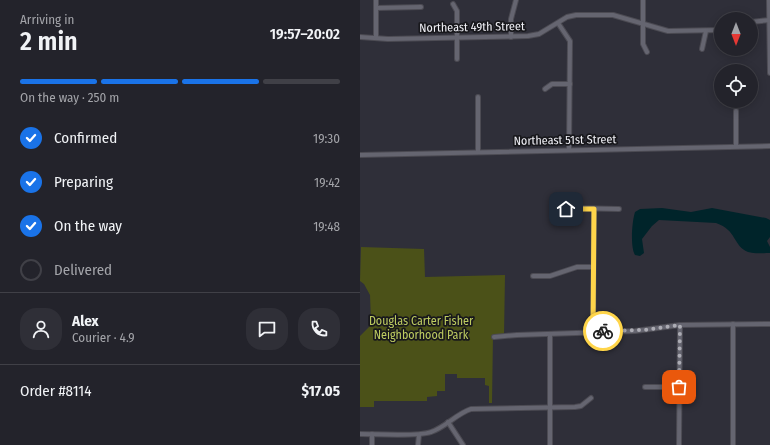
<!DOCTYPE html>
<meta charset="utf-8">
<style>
:root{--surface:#23232b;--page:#2f2f37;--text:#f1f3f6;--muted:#a3a4a9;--line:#404047;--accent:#1a73e8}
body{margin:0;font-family:"Fira Sans Condensed",sans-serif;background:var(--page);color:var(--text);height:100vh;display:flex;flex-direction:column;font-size:15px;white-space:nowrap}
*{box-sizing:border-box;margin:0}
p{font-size:13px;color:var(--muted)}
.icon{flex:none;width:22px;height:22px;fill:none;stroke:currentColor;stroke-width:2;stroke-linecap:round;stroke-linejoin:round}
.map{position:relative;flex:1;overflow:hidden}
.details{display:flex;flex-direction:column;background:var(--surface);width:360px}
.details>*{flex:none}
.needle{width:26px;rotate:180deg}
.controls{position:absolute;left:354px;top:12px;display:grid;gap:8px}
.controls a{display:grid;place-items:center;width:44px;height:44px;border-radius:50%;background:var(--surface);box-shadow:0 2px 10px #0003,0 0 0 1px var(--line);font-size:20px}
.pin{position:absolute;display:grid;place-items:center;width:34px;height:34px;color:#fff;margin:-17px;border-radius:8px;box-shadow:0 2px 6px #0006}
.courier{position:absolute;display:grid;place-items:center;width:40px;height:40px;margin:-20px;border:3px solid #ffd54a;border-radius:50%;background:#fff;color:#222;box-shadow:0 1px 5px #0007}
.summary em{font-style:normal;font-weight:600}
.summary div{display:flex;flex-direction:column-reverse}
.summary{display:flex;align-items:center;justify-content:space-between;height:68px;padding:0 20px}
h1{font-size:26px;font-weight:600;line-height:30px}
.bar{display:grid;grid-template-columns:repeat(4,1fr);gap:6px 4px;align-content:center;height:48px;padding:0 20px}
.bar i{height:5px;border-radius:3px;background:var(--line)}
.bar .current{background:var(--accent)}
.bar p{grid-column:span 4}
.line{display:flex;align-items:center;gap:10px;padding:0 20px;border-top:1px solid var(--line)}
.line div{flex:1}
.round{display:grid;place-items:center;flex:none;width:42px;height:42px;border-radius:16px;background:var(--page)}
ol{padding:0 20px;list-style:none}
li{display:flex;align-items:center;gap:12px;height:44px}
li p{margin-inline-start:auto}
li .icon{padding:4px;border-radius:50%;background:var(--accent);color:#fff;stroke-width:4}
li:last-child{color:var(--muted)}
li i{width:22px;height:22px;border:2px solid var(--line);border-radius:50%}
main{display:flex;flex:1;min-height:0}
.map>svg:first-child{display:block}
.green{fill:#4b5118}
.water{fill:#00242a}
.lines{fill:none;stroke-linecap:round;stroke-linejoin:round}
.minor-casing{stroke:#4c4b53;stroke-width:6}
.minor{stroke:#656570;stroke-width:4}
.done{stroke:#acacb4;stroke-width:4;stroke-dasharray:0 7.2}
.route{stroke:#ffd54a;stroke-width:5}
.labels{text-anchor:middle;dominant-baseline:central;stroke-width:3.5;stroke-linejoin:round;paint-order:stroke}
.street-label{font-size:12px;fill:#f0f0f6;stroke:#18181c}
.park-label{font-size:12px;fill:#bdcb60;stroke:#18181c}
</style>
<main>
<section class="details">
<div class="summary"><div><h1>2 min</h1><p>Arriving in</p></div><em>19:57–20:02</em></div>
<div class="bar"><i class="current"></i><i class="current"></i><i class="current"></i><i></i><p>On the way · 250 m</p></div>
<ol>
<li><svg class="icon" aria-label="check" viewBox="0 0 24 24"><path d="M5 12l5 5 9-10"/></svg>Confirmed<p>19:30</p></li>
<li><svg class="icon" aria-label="check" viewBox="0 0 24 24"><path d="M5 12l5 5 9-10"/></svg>Preparing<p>19:42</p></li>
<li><svg class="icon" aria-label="check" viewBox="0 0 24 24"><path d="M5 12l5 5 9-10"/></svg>On the way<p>19:48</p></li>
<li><i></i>Delivered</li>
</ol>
<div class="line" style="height:72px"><a class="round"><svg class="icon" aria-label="person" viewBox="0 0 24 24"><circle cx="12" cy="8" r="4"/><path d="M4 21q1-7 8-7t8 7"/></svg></a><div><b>Alex</b><p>Courier · 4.9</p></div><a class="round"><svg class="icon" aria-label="chat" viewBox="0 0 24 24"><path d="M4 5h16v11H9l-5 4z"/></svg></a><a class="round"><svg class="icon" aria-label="phone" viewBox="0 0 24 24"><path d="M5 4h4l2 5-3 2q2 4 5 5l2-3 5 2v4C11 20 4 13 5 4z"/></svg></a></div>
<div class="line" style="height:52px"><div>Order #8114</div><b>$17.05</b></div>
</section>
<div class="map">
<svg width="410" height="445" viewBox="0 0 410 445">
<rect width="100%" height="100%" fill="#2f2f39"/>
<!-- green -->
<path class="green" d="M1,247L64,249L65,277L145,275L144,335H133L132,403H129V386L125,385V378H97V374H85V391H77V396L67,397V401H14V407H0V336L9,327L11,322L10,295L4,284L0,281Z"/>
<!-- water -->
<path class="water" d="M302,208L331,212L352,208L406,218L410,220V237L407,241L410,247V253C404,253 394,254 388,252C373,246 377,230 356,223L299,220L292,226L282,239L284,253L280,256L275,255C270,247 272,221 275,212L280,209Z"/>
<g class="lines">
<defs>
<g id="minor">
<path d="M283,0V44L287,52"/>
<path d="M409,0L410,73"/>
<path d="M93,4L97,11V59"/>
<path d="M16,8L61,7"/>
<path d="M391,22L410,20"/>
<path d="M198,23L210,41L209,150"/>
<path d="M0,37L28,39L168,36L179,34L207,17L216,15H253L308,31L361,30"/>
<path d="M151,37V19L156,0"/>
<path d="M16,38V0"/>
<path d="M342,49L346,31"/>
<path d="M185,89L192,84H210"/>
<path d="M376,111V146"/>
<path d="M118,152V97"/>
<path d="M0,155L410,146"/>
<path d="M198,220L206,209L211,208L259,209"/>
<path d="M173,276H190L217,267H233"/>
<path d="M233,331L234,209"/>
<path d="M134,337L157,335L275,331L320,325L410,324"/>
<path d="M285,387H319"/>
<path d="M88,422L103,445"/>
<path d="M0,434C16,434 58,437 71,432C86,427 96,414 111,409L215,407L221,406L231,398"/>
<path d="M12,434V445"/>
<path d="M58,445L59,435"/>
<path d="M190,445V334"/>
<path d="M319,445L320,325"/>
<path d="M373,445V324"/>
</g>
</defs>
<!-- minor casing -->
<use href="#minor" class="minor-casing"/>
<!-- minor -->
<use href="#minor" class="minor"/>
</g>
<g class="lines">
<!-- done -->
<path class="done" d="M243,331L284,330L320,325L319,387"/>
<!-- route -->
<path class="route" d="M206,209H234L233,331H243"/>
</g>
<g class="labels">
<!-- street labels -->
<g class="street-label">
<text transform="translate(112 27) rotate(-1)">Northeast 49th Street</text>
<text transform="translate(205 140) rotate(-1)">Northeast 51st Street</text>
</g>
<!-- park labels -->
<g class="park-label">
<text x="61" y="321">Douglas Carter Fisher<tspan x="61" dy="14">Neighborhood Park</tspan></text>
</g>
</g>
</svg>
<div class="controls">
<a><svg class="needle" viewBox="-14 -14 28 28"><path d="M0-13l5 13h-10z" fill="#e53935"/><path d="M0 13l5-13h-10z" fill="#a3a4a9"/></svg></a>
<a><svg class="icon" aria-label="locate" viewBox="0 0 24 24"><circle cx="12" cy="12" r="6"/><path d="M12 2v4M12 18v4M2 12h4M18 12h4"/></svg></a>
</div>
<div class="pin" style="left:319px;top:387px;background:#ea580c"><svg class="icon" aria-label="bag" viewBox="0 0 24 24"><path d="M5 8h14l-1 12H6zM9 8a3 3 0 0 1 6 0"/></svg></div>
<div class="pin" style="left:206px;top:209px;background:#1f2937"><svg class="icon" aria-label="home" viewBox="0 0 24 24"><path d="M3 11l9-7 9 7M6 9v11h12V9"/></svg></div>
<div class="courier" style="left:243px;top:331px"><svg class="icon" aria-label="bike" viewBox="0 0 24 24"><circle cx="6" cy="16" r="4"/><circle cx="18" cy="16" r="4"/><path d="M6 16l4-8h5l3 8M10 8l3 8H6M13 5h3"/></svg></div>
</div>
</main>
